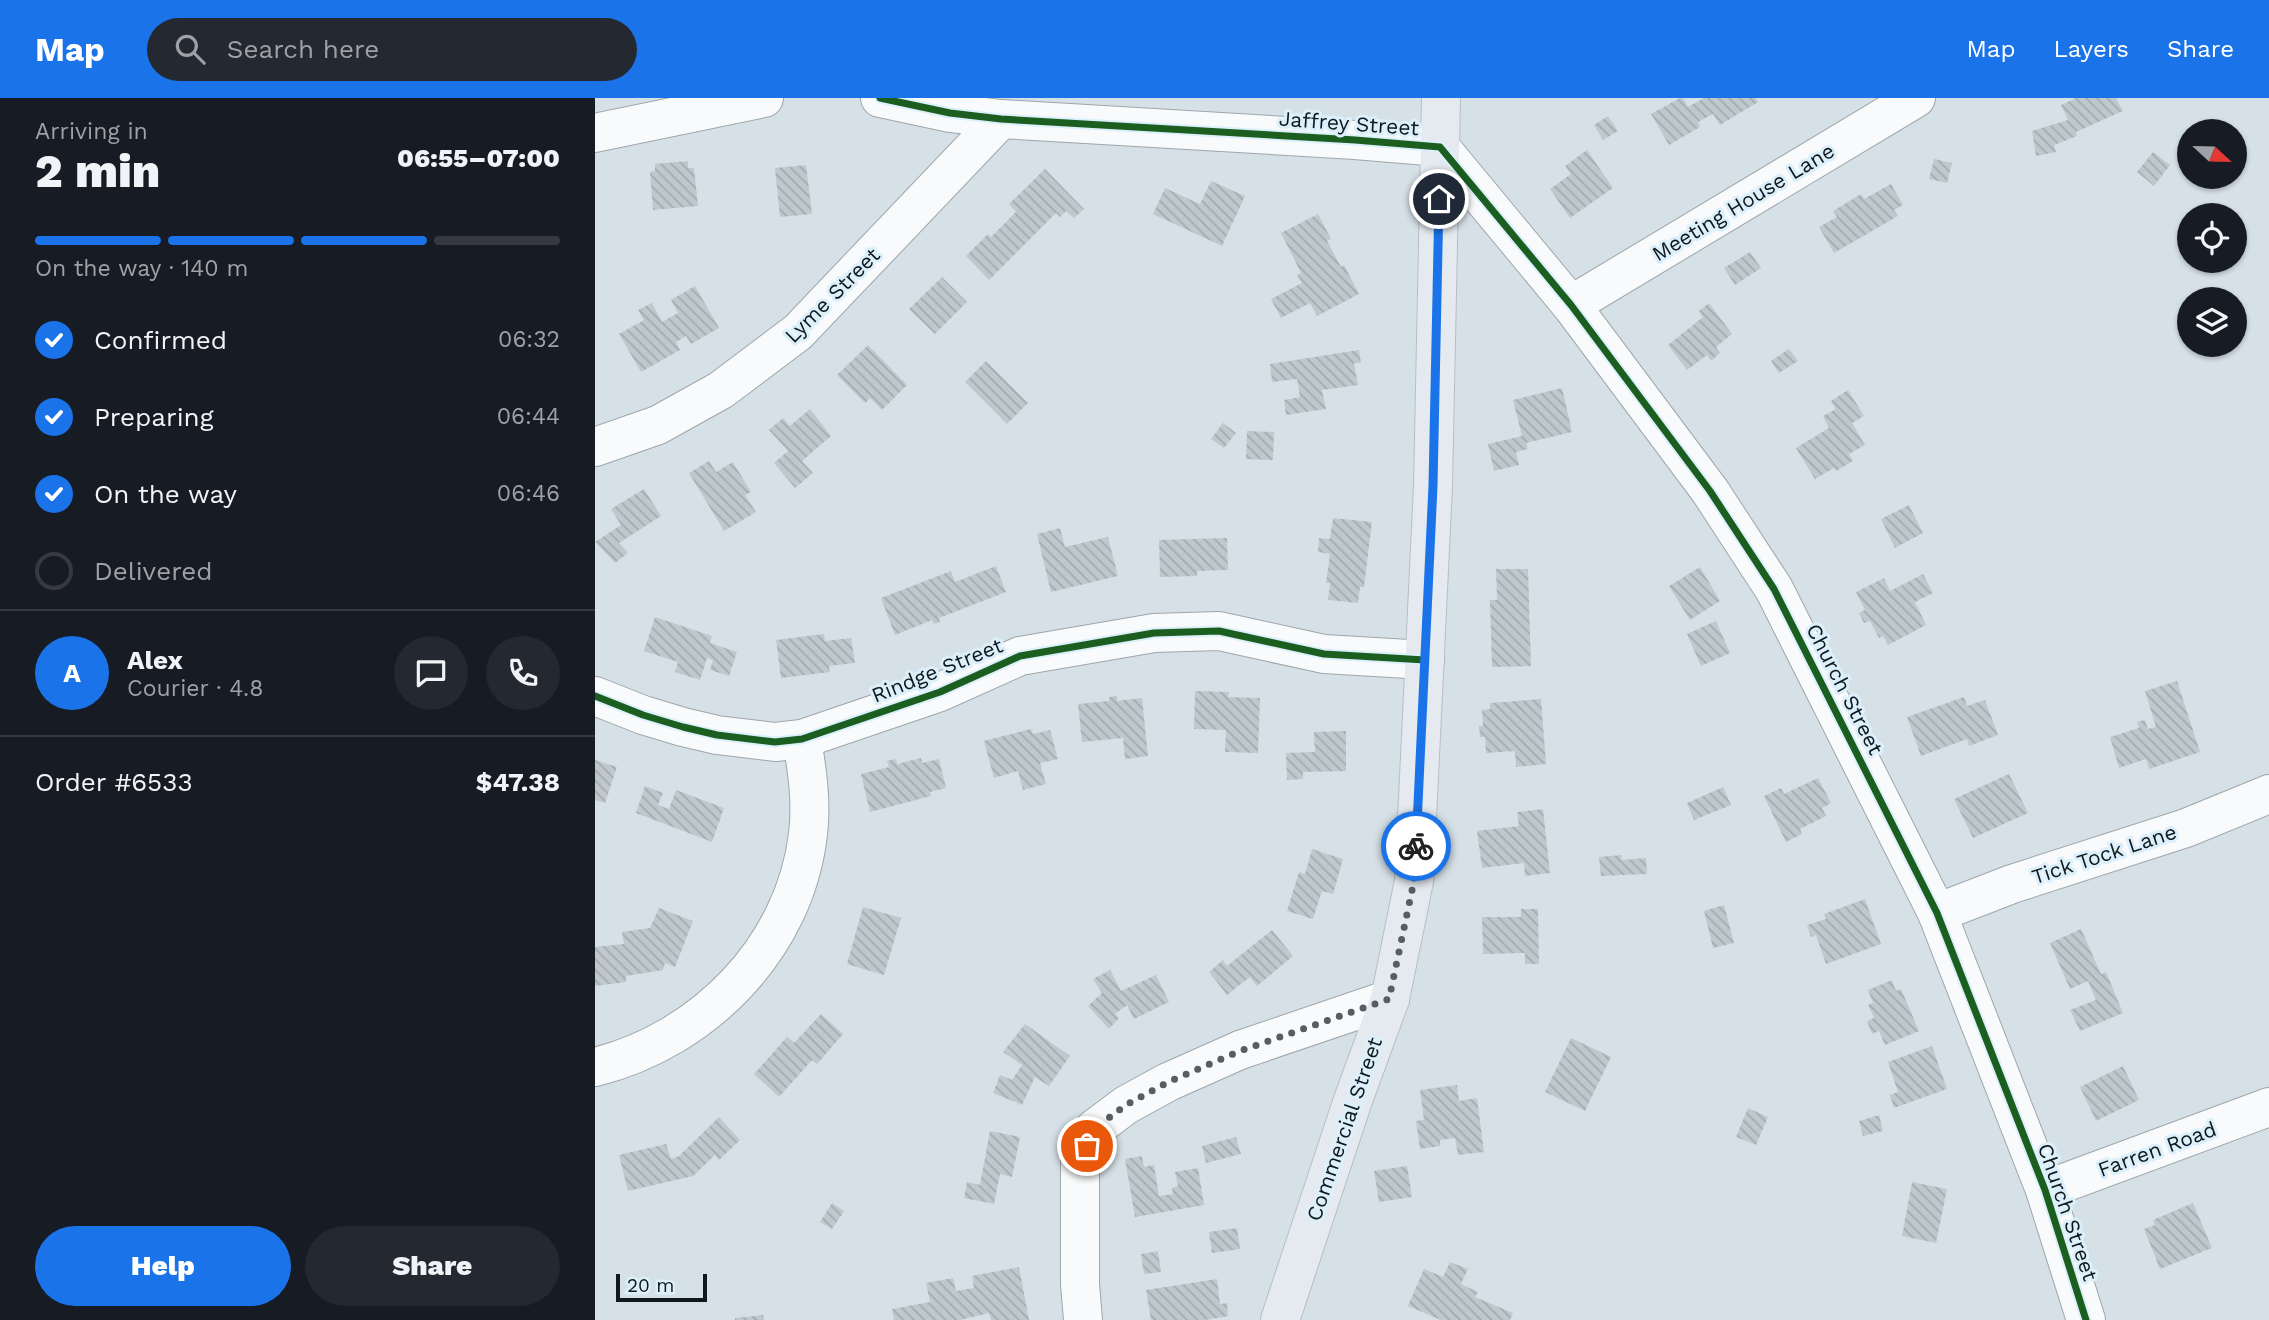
<!DOCTYPE html>
<meta charset="utf-8">
<style>
:root{--surface:#171b24;--page:#242831;--text:#f1f3f6;--muted:#9ea1a6;--line:#363941;--accent:#1a73e8}
body{margin:0;font-family:"Work Sans",sans-serif;background:var(--page);color:var(--text);height:100vh;display:flex;flex-direction:column;font-size:26px;white-space:nowrap}
*{box-sizing:border-box;margin:0}
p{font-size:23px;color:var(--muted)}
.icon{flex:none;width:38px;height:38px;fill:none;stroke:currentColor;stroke-width:2;stroke-linecap:round;stroke-linejoin:round}
.map{position:relative;flex:1;overflow:hidden}
.side{display:flex;flex-direction:column;background:var(--surface);width:595px}
.side>*{flex:none}
.needle{width:46px;rotate:112deg}
.controls{position:absolute;left:1582px;top:21px;display:grid;gap:14px}
.controls a{display:grid;place-items:center;width:70px;height:70px;border-radius:50%;background:var(--surface);box-shadow:0 2px 5px #0004;font-size:35px}
.scale{position:absolute;left:21px;bottom:18px;width:91px;box-sizing:border-box;padding-left:7px;border:4px solid #11181c;border-top:0;font-size:19px;line-height:24px;white-space:nowrap;color:#11181c;-webkit-text-stroke:5px #dcf0fc;paint-order:stroke}
.pin{position:absolute;display:grid;place-items:center;width:60px;height:60px;color:#fff;margin:-30px;border:4px solid #fff;border-radius:50%;box-shadow:0 2px 7px #0007}
.courier{position:absolute;display:grid;place-items:center;width:70px;height:70px;margin:-35px;border:5px solid #1a73e8;border-radius:50%;background:#fff;color:#222;box-shadow:0 2px 9px #0007}
.overview em{font-style:normal;font-weight:800}
.overview div{display:flex;flex-direction:column-reverse}
.overview{display:flex;align-items:center;justify-content:space-between;height:119px;padding:0 35px}
h1{font-size:46px;font-weight:800;line-height:52px}
.bar{display:grid;grid-template-columns:repeat(4,1fr);gap:10px 7px;align-content:center;height:84px;padding:0 35px}
.bar i{height:9px;border-radius:5px;background:var(--line)}
.bar .on{background:var(--accent)}
.bar p{grid-column:span 4}
.line{display:flex;align-items:center;gap:18px;padding:0 35px;border-top:2px solid var(--line)}
.line div{flex:1}
.round{display:grid;place-items:center;flex:none;width:74px;height:74px;border-radius:37px;background:var(--page)}
ol{padding:0 35px;list-style:none}
li{display:flex;align-items:center;gap:21px;height:77px}
li p{margin-inline-start:auto}
li .icon{padding:7px;border-radius:50%;background:var(--accent);color:#fff;stroke-width:4}
li:last-child{color:var(--muted)}
li i{width:38px;height:38px;border:4px solid var(--line);border-radius:50%}
.primary-button{display:flex;gap:14px;margin-top:auto;padding:14px 35px}
.primary-button a{flex:1;height:80px;border-radius:42px;background:var(--accent);color:#fff;font-size:28px;font-weight:800;line-height:80px;text-align:center}
.primary-button a+a{background:var(--page);color:var(--text)}
header{display:flex;align-items:center;gap:42px;box-sizing:border-box;height:98px;padding:0 35px;background:var(--accent);color:#fff}
header strong{font-size:33px}
nav{display:flex;gap:38px;margin-inline-start:auto;font-size:24px}
.search{width:490px;height:63px;background:var(--page);display:flex;align-items:center;gap:18px;box-sizing:border-box;padding:0 24px;border-radius:38px;color:var(--muted);font-size:26px}
main{display:flex;flex:1;min-height:0}
.map>svg:first-child{display:block}
.building{fill:url(#building-back-hatch)}
.lines{fill:none;stroke-linecap:round;stroke-linejoin:round}
.minor-casing{stroke:#9ea6ab;stroke-width:40}
.major-casing{stroke:#b8bec0;stroke-width:40}
.minor{stroke:#f9fafb;stroke-width:38}
.major{stroke:#e4eaef;stroke-width:38}
.cycleway-casing{stroke:#dcf0fc;stroke-width:11}
.cycleway{stroke:#1b5e20;stroke-width:7}
.done{stroke:#565e63;stroke-width:7;stroke-dasharray:0 12.6}
.route{stroke:#1a73e8;stroke-width:9}
.labels{text-anchor:middle;dominant-baseline:central;stroke-width:6;stroke-linejoin:round;paint-order:stroke}
.street-label{font-size:21px;fill:#11181c;stroke:#dcf0fc}
</style>
<header>
<strong>Map</strong>
<div class="search"><svg class="icon" aria-label="search" viewBox="0 0 24 24"><circle cx="10" cy="10" r="6"/><path d="M15 15l6 6"/></svg>Search here</div>
<nav><a>Map</a><a>Layers</a><a>Share</a></nav>
</header>
<main>
<section class="side">
<div class="overview"><div><h1>2 min</h1><p>Arriving in</p></div><em>06:55–07:00</em></div>
<div class="bar"><i class="on"></i><i class="on"></i><i class="on"></i><i></i><p>On the way · 140 m</p></div>
<ol>
<li><svg class="icon" aria-label="check" viewBox="0 0 24 24"><path d="M5 12l5 5 9-10"/></svg>Confirmed<p>06:32</p></li>
<li><svg class="icon" aria-label="check" viewBox="0 0 24 24"><path d="M5 12l5 5 9-10"/></svg>Preparing<p>06:44</p></li>
<li><svg class="icon" aria-label="check" viewBox="0 0 24 24"><path d="M5 12l5 5 9-10"/></svg>On the way<p>06:46</p></li>
<li><i></i>Delivered</li>
</ol>
<div class="line" style="height:126px"><b class="round" style="background:var(--accent);color:#fff">A</b><div><b>Alex</b><p>Courier · 4.8</p></div><a class="round"><svg class="icon" aria-label="chat" viewBox="0 0 24 24"><path d="M4 5h16v11H9l-5 4z"/></svg></a><a class="round"><svg class="icon" aria-label="phone" viewBox="0 0 24 24"><path d="M5 4h4l2 5-3 2q2 4 5 5l2-3 5 2v4C11 20 4 13 5 4z"/></svg></a></div>
<div class="line" style="height:91px"><div>Order #6533</div><b>$47.38</b></div>
<div class="primary-button"><a>Help</a><a>Share</a></div>
</section>
<div class="map">
<svg width="1674" height="1222" viewBox="0 0 1674 1222">
<defs>
<pattern id="building-back-hatch" width="6" height="6" patternUnits="userSpaceOnUse" patternTransform="scale(1.75)"><rect width="6" height="6" fill="#bfc8cc"/><path d="M-1 5l2 2M0 0l6 6M5-1l2 2" fill="none" stroke="#a3abaf"/></pattern>
</defs>
<rect width="100%" height="100%" fill="#d6e1e7"/>
<!-- building -->
<g class="building">
<path d="M1085,0H1088L1093,9L1109,0H1161L1163,4L1125,27L1118,16L1103,24L1105,29L1074,47L1056,16Z"/>
<path d="M1481,0H1521L1528,13L1481,34L1482,38L1459,47L1461,54L1441,58L1437,33L1473,22L1466,7Z"/>
<path d="M1013,18L1023,33L1008,42L999,27Z"/>
<path d="M992,52L1018,90L975,120L955,91L976,76L970,68Z"/>
<path d="M1558,54L1575,67L1559,88L1542,74Z"/>
<path d="M1339,61L1357,65L1352,85L1334,81Z"/>
<path d="M93,63V70H99L103,108L58,112L55,74L60,73V66Z"/>
<path d="M211,67L217,116L185,119L180,70Z"/>
<path d="M450,71L489,111L479,120L471,113L465,119L461,115L394,182L371,158L393,136L396,139L421,114L414,106Z"/>
<path d="M616,83L650,98L627,148L558,116L570,90L605,106Z"/>
<path d="M1296,86L1308,107L1299,112L1303,118L1239,155L1224,129L1242,119L1238,113L1266,96L1269,101Z"/>
<path d="M723,116L736,141L732,143L746,169L749,167L764,196L722,218L715,205L686,220L676,201L707,185L702,177L706,175L686,135Z"/>
<path d="M1155,154L1166,170L1140,187L1129,170Z"/>
<path d="M347,179L372,204L340,236L314,211Z"/>
<path d="M100,188L124,230L96,246L91,238L81,244L85,252L46,274L24,236L49,222L43,212L57,205L67,224L83,215L76,202Z"/>
<path d="M1114,205L1137,236L1121,249L1125,255L1116,263L1112,257L1092,272L1073,247L1108,219L1104,213Z"/>
<path d="M273,247L312,287L287,312L275,300L270,305L242,277Z"/>
<path d="M1194,251L1203,263L1184,275L1176,263Z"/>
<path d="M764,252L766,265H759L763,287L727,292L731,311L691,317L689,302L705,299L702,281L677,284L675,266Z"/>
<path d="M391,263L433,305L412,326L370,284Z"/>
<path d="M967,290L977,334L931,345L933,351L921,354L924,367L899,373L893,346L927,338L918,302Z"/>
<path d="M1253,292L1269,318L1257,325L1270,347L1254,356L1258,363L1241,373L1239,370L1220,381L1201,350L1234,330L1228,318L1241,311L1236,303Z"/>
<path d="M215,311L236,338L207,363L218,375L200,390L179,365L193,353L174,332L188,320L195,328Z"/>
<path d="M628,325L641,335L629,350L616,341Z"/>
<path d="M652,333L679,334L678,362L651,361Z"/>
<path d="M114,363L121,374L138,364L156,394L150,397L161,414L129,433L94,375Z"/>
<path d="M49,391L66,418L24,445L33,455L20,465L0,444L26,427L16,411Z"/>
<path d="M1314,407L1328,435L1300,450L1286,421Z"/>
<path d="M738,420L777,424L769,489H765L763,505L733,502L735,485H731L735,456L723,454L724,440L735,441Z"/>
<path d="M465,430L470,449L513,439L523,478L456,494L442,436Z"/>
<path d="M632,440L633,472L602,473V478L565,479L564,442Z"/>
<path d="M401,468L411,494L344,520L345,524L339,526L337,522L300,537L286,500L356,473L360,484Z"/>
<path d="M1105,469L1125,503L1095,522L1074,488Z"/>
<path d="M901,471H933L936,568L897,569L895,502H902Z"/>
<path d="M1328,476L1338,495L1320,504L1331,527L1293,547L1288,538L1284,540L1275,523L1269,525L1264,515L1270,512L1261,494L1289,480L1295,493Z"/>
<path d="M60,519L117,538L115,545L142,554L134,578L115,572L118,562L112,560L105,582L80,574L83,564L49,553Z"/>
<path d="M1121,523L1135,555L1106,568L1092,536Z"/>
<path d="M229,536L230,543L256,540L260,565L234,568L235,574L186,580L181,542Z"/>
<path d="M1582,583L1605,654L1554,671L1551,661L1524,670L1515,639L1544,630L1542,624L1550,622L1553,631L1561,629L1550,593Z"/>
<path d="M600,593L634,594L633,599L665,600L663,655L630,654L631,632L599,631Z"/>
<path d="M522,598V603L547,600L553,658L530,661L528,640L487,644L483,606L514,603V599Z"/>
<path d="M1369,599L1372,608L1390,602L1403,637L1374,648L1372,641L1326,658L1312,619Z"/>
<path d="M946,601L951,666L921,669L920,653L891,655L890,639H885L884,628H888L887,612L895,611V605Z"/>
<path d="M436,631L438,636L455,632L463,661L445,665L451,686L428,692L423,673L399,680L389,643Z"/>
<path d="M751,633V673L708,674V681L692,682L691,655L720,654L719,634Z"/>
<path d="M326,660L327,665L344,661L351,690L335,694L336,698L275,714L266,676L294,669L292,663L301,661L302,666Z"/>
<path d="M0,662L22,669L10,705L0,702Z"/>
<path d="M1414,676L1433,715L1378,740L1359,701Z"/>
<path d="M1223,680L1236,705L1227,710L1231,718L1205,731L1207,736L1191,744L1169,698L1186,690L1189,696Z"/>
<path d="M50,688L68,695L63,707L74,711L81,692L129,710L117,744L41,715Z"/>
<path d="M1128,689L1136,707L1099,722L1092,705Z"/>
<path d="M948,711L955,775L930,778L929,765L887,770L882,733L924,728L922,714Z"/>
<path d="M717,751L748,761L738,796L727,793L718,821L692,813L704,774L710,776Z"/>
<path d="M1027,757L1026,762L1051,760L1052,776L1006,778L1004,759Z"/>
<path d="M1270,801L1286,846L1231,866L1221,837L1216,839L1212,827L1231,821L1229,816Z"/>
<path d="M1129,807L1139,845L1118,850L1109,813Z"/>
<path d="M268,809L306,820L289,877L252,866Z"/>
<path d="M64,810L98,823L80,869L70,865L68,872L31,878V884L0,888V849L29,846L27,834L55,830Z"/>
<path d="M926,811H943L944,866H930V855L888,856L887,819H926Z"/>
<path d="M1486,831L1506,876L1511,874L1528,915L1485,933L1475,912L1501,902L1493,883L1475,891L1455,845Z"/>
<path d="M677,832L698,858L662,888L655,879L632,897L614,874L628,862L632,868Z"/>
<path d="M515,872L526,893L561,877L574,904L539,921L532,907L520,916L524,920L514,931L493,908L507,895L498,881Z"/>
<path d="M1297,882L1301,893L1306,891L1324,933L1290,947L1284,933L1277,936L1272,923L1279,920L1273,907L1278,905L1273,892Z"/>
<path d="M226,916L248,936L222,966L217,962L184,999L159,976L192,939L199,945Z"/>
<path d="M430,926L475,958L454,988L440,979L427,1007L398,995L405,977L417,982L427,967L408,954Z"/>
<path d="M976,940L1016,959L990,1013L950,994Z"/>
<path d="M1337,948L1352,991L1299,1010L1295,997L1303,994L1293,964Z"/>
<path d="M1528,968L1544,1002L1501,1023L1485,989Z"/>
<path d="M862,987L864,1003L882,1000L889,1054L863,1057L860,1040L845,1042V1048L825,1051L821,1023L829,1022L825,992Z"/>
<path d="M1153,1010L1173,1019L1161,1047L1141,1039Z"/>
<path d="M1284,1017L1288,1033L1268,1038L1264,1023Z"/>
<path d="M124,1019L145,1042L124,1062L120,1057L98,1078L33,1093L24,1057L71,1046L76,1061L84,1058Z"/>
<path d="M395,1033L425,1039L417,1079L405,1076L399,1106L369,1100L372,1084L385,1087Z"/>
<path d="M641,1039L646,1056L611,1065L607,1048Z"/>
<path d="M547,1058L549,1069L559,1067L564,1098L578,1096L577,1090L583,1088L580,1074L603,1070L609,1107L540,1119L530,1061Z"/>
<path d="M812,1068L817,1099L784,1104L779,1073Z"/>
<path d="M1317,1084L1352,1091L1341,1145L1307,1138Z"/>
<path d="M237,1105L249,1113L237,1131L225,1124Z"/>
<path d="M1598,1105L1617,1150L1565,1171L1549,1131L1560,1127L1558,1122Z"/>
<path d="M642,1130L645,1151L617,1155L614,1134Z"/>
<path d="M563,1153L566,1174L549,1176L546,1156Z"/>
<path d="M855,1164L873,1171L866,1186L883,1194L880,1199L918,1215L915,1222H846L813,1208L829,1171L848,1179Z"/>
<path d="M424,1169L434,1222H396L394,1215L365,1222H299L297,1211L335,1204L331,1185L358,1180L361,1193L379,1190L377,1178Z"/>
<path d="M622,1181L625,1206L632,1205L633,1218L610,1222H556L551,1192Z"/>
<path d="M168,1217L169,1222H140V1220Z"/>
</g>
<g class="lines">
<defs>
<g id="minor">
<path d="M285,0L355,15L406,21L760,42L845,49L976,207L1115,393L1179,491L1342,815L1450,1092L1491,1222"/>
<path d="M0,35L169,0"/>
<path d="M976,207L1321,0"/>
<path d="M0,349L63,327L126,292L203,234L406,21"/>
<path d="M0,598L48,617L88,629L122,637L180,644L207,641L345,594L425,558L559,535L624,533L729,556L830,562"/>
<path d="M1342,815L1417,786L1591,730L1674,696"/>
<path d="M0,969C109,942 200,849 213,736C217,704 212,672 207,641"/>
<path d="M1450,1092L1674,1009"/>
<path d="M488,1222L485,1186V1065L499,1031L531,1007L573,984L645,952L795,901"/>
</g>
<path id="major" d="M685,1222L758,1002L795,901L819,783L838,388L846,0"/>
</defs>
<!-- minor casing -->
<use href="#minor" class="minor-casing"/>
<!-- major casing -->
<use href="#major" class="major-casing"/>
<!-- minor -->
<use href="#minor" class="minor"/>
<!-- major -->
<use href="#major" class="major"/>
<defs>
<g id="cycleway">
<path d="M285,0L355,15L406,21L760,42L845,49L976,207L1115,393L1179,491L1342,815L1450,1092L1491,1222"/>
<path d="M0,598L48,617L88,629L122,637L180,644L207,641L345,594L425,558L559,535L624,533L729,556L830,562"/>
</g>
</defs>
<!-- cycleway casing -->
<use href="#cycleway" class="cycleway-casing"/>
<!-- cycleway -->
<use href="#cycleway" class="cycleway"/>
</g>
<g class="lines">
<!-- done -->
<path class="done" d="M492,1048L499,1031L531,1007L573,984L645,953L794,901L819,783L821,748"/>
<!-- route -->
<path class="route" d="M821,748L838,388L844,101"/>
</g>
<g class="labels">
<!-- street labels -->
<g class="street-label">
<text transform="translate(754 25) rotate(4)">Jaffrey Street</text>
<text transform="translate(1148 104) rotate(-31)">Meeting House Lane</text>
<text transform="translate(237 197) rotate(-45)">Lyme Street</text>
<text transform="translate(342 572) rotate(-22)">Rindge Street</text>
<text transform="translate(1250 591) rotate(63)">Church Street</text>
<text transform="translate(1509 756) rotate(-18)">Tick Tock Lane</text>
<text transform="translate(749 1031) rotate(-71)">Commercial Street</text>
<text transform="translate(1562 1051) rotate(-20)">Farren Road</text>
<text transform="translate(1473 1114) rotate(71)">Church Street</text>
</g>
</g>
</svg>
<div class="controls">
<a><svg class="needle" viewBox="-14 -14 28 28"><path d="M0-13l5 13h-10z" fill="#e53935"/><path d="M0 13l5-13h-10z" fill="#9ea1a6"/></svg></a>
<a><svg class="icon" aria-label="locate" viewBox="0 0 24 24"><circle cx="12" cy="12" r="6"/><path d="M12 2v4M12 18v4M2 12h4M18 12h4"/></svg></a>
<a><svg class="icon" aria-label="layers" viewBox="0 0 24 24"><path d="M12 4l9 5-9 5-9-5zM3 14l9 5 9-5"/></svg></a>
</div>
<div class="scale">20 m</div>
<div class="pin" style="left:492px;top:1048px;background:#ea580c"><svg class="icon" aria-label="bag" viewBox="0 0 24 24"><path d="M5 8h14l-1 12H6zM9 8a3 3 0 0 1 6 0"/></svg></div>
<div class="pin" style="left:844px;top:101px;background:#1f2937"><svg class="icon" aria-label="home" viewBox="0 0 24 24"><path d="M3 11l9-7 9 7M6 9v11h12V9"/></svg></div>
<div class="courier" style="left:821px;top:748px"><svg class="icon" aria-label="bike" viewBox="0 0 24 24"><circle cx="6" cy="16" r="4"/><circle cx="18" cy="16" r="4"/><path d="M6 16l4-8h5l3 8M10 8l3 8H6M13 5h3"/></svg></div>
</div>
</main>
